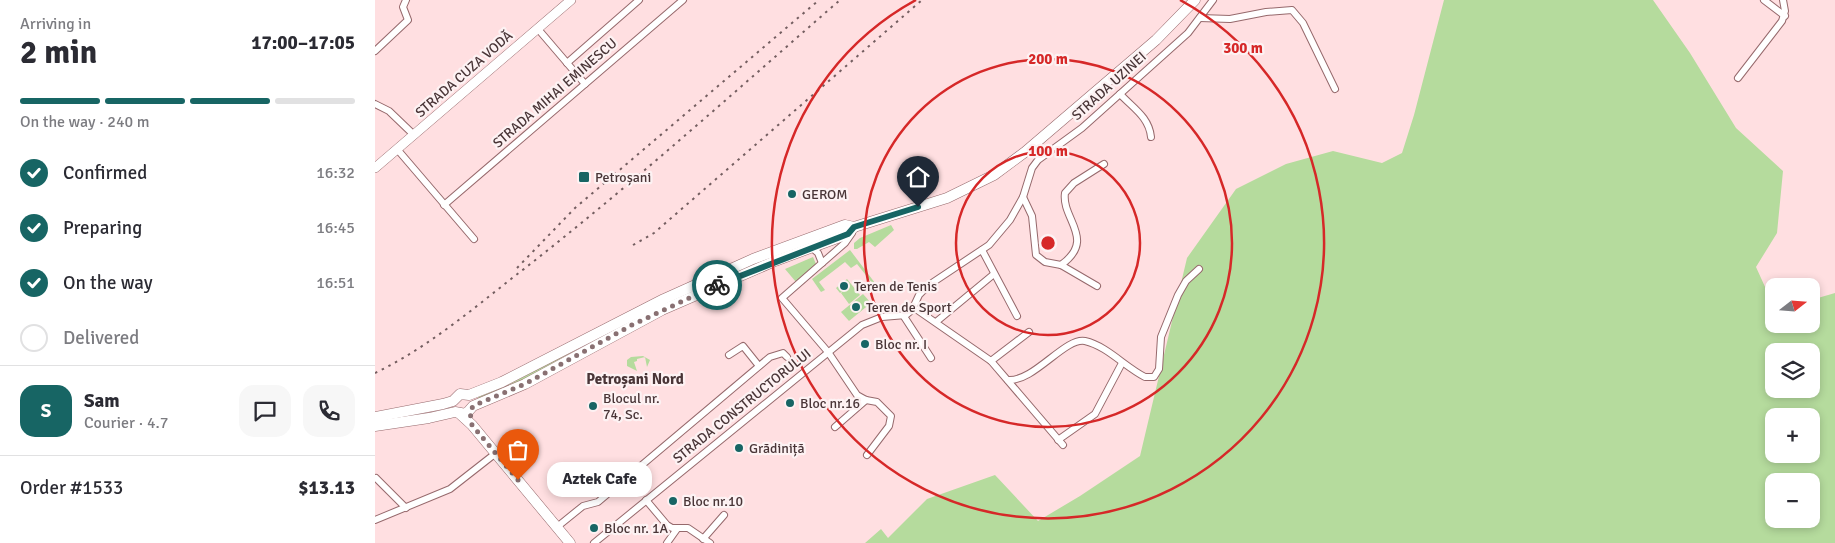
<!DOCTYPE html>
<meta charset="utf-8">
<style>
:root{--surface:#fff;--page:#f7f7f7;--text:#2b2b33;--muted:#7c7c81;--line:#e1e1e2;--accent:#176564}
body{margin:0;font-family:Signika,sans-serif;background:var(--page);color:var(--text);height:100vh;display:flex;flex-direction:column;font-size:19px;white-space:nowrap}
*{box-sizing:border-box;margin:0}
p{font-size:16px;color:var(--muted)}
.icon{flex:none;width:28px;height:28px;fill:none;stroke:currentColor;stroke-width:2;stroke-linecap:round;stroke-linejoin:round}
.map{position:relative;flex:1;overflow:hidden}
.drawer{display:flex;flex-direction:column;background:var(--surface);width:375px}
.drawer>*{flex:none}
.needle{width:32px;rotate:73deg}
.controls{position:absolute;left:1390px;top:278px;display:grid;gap:10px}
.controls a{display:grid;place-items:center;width:55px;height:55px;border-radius:10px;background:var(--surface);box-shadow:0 2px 8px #0003;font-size:25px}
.pin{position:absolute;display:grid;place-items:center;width:42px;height:42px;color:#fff;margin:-51px -21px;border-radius:50% 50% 50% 0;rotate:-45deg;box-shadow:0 0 5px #0007}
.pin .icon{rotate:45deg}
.courier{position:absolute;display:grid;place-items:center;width:50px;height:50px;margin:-25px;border:4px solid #176564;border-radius:50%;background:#fff;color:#222;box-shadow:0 1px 6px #0007}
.bubble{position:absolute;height:35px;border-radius:15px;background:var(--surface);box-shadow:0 2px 8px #0003;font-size:16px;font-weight:700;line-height:35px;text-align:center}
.summary em{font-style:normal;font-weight:700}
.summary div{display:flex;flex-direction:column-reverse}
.summary{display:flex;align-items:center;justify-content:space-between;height:85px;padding:0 20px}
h1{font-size:32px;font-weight:700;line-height:38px}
.bar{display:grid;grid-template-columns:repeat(4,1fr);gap:8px 5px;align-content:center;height:60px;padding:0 20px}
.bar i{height:6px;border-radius:4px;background:var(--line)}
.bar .on{background:var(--accent)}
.bar p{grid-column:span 4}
.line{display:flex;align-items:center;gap:12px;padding:0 20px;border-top:1px solid var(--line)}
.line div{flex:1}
.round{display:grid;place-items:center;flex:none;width:52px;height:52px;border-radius:15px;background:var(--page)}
ol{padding:0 20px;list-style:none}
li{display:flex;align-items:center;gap:15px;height:55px}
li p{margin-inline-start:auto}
li .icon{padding:5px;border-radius:50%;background:var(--accent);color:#fff;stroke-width:4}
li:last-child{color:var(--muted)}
li i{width:28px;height:28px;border:2px solid var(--line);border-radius:50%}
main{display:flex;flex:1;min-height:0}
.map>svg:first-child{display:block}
.green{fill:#b5db9d;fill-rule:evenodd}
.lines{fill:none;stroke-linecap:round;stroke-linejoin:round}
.pedestrian-casing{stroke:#96696c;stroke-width:6}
.minor-casing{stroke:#96696c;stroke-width:8}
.secondary-casing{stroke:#96696c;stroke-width:10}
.primary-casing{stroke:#96696c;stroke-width:11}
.pedestrian{stroke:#fff;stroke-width:5}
.minor{stroke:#fff;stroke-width:6}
.secondary{stroke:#fff;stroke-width:9}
.primary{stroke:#fff;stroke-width:10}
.rail{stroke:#745e60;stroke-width:2;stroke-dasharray:2.5 5;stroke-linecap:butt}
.done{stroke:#897072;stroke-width:5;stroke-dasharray:0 9}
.route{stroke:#176564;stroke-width:6}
.ring{fill:none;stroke:#d62828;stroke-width:2.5}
.poi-dot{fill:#176564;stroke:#fdf2f3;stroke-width:2}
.labels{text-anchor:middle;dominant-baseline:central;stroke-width:4.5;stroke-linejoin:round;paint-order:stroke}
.street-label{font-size:14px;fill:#493537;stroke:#fdf2f3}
.poi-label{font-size:14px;fill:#493537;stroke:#fdf2f3;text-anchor:start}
.neighbourhood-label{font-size:15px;font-weight:bold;fill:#493537;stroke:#fdf2f3}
.centre{fill:#d62828;stroke:#fdf2f3;stroke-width:2.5}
.ring-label{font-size:15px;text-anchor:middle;font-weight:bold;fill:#d62828;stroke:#fdf2f3;stroke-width:4.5;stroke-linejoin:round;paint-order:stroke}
</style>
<main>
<section class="drawer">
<div class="summary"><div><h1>2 min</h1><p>Arriving in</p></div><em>17:00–17:05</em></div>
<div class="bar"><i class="on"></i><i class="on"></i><i class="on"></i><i></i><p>On the way · 240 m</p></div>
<ol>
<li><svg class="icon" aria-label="check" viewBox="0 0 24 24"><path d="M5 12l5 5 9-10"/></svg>Confirmed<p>16:32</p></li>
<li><svg class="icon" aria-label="check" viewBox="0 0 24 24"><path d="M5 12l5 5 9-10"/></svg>Preparing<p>16:45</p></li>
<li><svg class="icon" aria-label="check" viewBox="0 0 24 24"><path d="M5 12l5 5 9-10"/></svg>On the way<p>16:51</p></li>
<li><i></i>Delivered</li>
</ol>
<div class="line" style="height:90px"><b class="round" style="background:var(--accent);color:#fff">S</b><div><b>Sam</b><p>Courier · 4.7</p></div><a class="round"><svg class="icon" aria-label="chat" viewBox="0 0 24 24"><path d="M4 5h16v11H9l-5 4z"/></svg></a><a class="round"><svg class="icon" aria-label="phone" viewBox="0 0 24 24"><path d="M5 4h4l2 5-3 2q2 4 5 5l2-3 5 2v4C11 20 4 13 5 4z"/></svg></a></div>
<div class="line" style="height:65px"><div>Order #1533</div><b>$13.13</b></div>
</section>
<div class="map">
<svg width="1460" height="543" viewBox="0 0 1460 543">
<rect width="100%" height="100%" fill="#ffdfe1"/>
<!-- green -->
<g class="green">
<path d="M1069,0H1278L1315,53L1361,128L1408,171L1402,233L1381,267L1391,289L1399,298V324H1436V300L1460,293V543H490L506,529L513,538L552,499L620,475L663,521L705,496L765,456L812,258L861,189L911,164L958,151L1007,163L1027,153L1039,115ZM1399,351H1436V389H1399ZM1399,416H1436V454H1399ZM1399,481H1436V519H1399Z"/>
<path d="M516,225L519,230L500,247L494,242L482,249H479V243L485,238Z"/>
<path d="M475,250L500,283L498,284L482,264L476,268L470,262L444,282L450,290L446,292L437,279Z"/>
<path d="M438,257L441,264L421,282L410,269Z"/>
<path d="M472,279L485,295L474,304L466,293L469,290L465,293L461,288Z"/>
<path d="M488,294L496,303L474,321L466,312Z"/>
<path d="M229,334L134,388L104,400L103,397L133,385Z"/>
<path d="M268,356L275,360L272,367L270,357L262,359V361L259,362L262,371L252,366V360L256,357Z"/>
</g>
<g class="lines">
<defs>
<path id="pedestrian" d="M224,470L239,489"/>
<g id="minor">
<path d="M1389,0L1410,16"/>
<path d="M825,18L855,19L891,12L917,10L928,23L960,89"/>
<path d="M163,29L210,84"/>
<path d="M0,51L33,20L28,7L31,0"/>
<path d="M192,63L264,0"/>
<path d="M1363,78L1407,21L1410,11L1408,0"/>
<path d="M745,94C758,108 774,117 776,137"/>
<path d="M0,104L14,111L39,135"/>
<path d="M22,149L99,239"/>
<path d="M648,197L657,216L661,255L670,262L686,265L722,286"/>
<path d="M69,205L308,0"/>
<path d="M477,233L470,243L407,298L453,352L482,395L491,400L502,402L516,416L514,426L492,455"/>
<path d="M436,247L443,253L447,263"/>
<path d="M607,250L642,316"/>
<path d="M686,265C722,239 686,219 690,193L699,183L729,164"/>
<path d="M538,307L616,361L688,445"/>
<path d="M528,315L556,358"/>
<path d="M561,322L619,274"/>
<path d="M354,355L368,346L384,366"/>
<path d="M616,361L654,332"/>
<path d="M633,380C659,382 690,337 710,341C732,346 750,367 770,377H779L784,369L786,337L803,295L811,281L824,269"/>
<path d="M460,427L491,400"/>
<path d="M683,440L720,414L747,363"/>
<path d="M1,478L31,508"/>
<path d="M271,500L292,525L297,528H313L335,543"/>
<path d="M0,520L75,489L121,453"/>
<path d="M182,527L208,506L223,502L395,357L408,353L412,357"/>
<path d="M328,539L349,515"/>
<path d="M219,543L487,325L507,317L531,315L537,310L544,295L554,285L614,245L635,220L648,197L657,168L663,160L707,128L813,33L838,0"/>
<path d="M292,543L302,529"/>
</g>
<path id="secondary" d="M0,168L196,0"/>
<g id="primary">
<path d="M85,414L97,425L195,543"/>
<path d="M0,417L68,404L78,401L85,394L94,395L127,382L289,299L378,259L470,225L479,227L572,198L619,175L650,152L781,40L820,0"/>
<path d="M0,426L54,418L80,412L91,414L98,406L150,384L287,310L400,261L473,234L479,227"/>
</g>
</defs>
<!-- pedestrian casing -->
<use href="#pedestrian" class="pedestrian-casing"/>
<!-- minor casing -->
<use href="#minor" class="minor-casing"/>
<!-- secondary casing -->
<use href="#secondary" class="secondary-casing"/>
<!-- primary casing -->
<use href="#primary" class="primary-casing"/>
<!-- pedestrian -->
<use href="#pedestrian" class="pedestrian"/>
<!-- minor -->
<use href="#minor" class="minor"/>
<!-- secondary -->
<use href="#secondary" class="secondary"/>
<!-- primary -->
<use href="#primary" class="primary"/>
<!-- rail -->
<g class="rail">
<path d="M258,245L279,233L547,0"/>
<path d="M142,268L200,208L444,0"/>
<path d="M0,373C50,349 93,313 136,279C250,191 357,94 465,0"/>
</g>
</g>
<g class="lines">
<!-- done -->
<path class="done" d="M143,480L97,425L95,412L98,406L150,384L257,325L342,285"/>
<!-- route -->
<path class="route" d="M342,285L473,234L479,227L543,207"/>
</g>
<!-- distance rings -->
<g class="ring">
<circle cx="673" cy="243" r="92"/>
<circle cx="673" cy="243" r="184"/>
<path d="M805 0A276 276 0 1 1 541 0"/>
</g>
<!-- markers -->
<g class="poi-dot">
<rect x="203" y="171" width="12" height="12" rx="2.5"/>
<circle cx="417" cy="194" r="5"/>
<circle cx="469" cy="286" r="5"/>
<circle cx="481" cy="307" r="5"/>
<circle cx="490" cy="344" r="5"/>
<circle cx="415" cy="403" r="5"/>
<circle cx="218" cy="406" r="5"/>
<circle cx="364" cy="448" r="5"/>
<circle cx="298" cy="501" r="5"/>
<circle cx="219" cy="528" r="5"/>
</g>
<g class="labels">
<!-- street labels -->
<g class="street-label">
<text transform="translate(89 74) rotate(-41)">STRADA CUZA VODĂ</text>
<text transform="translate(734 86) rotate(-42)">STRADA UZINEI</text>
<text transform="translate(180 93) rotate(-41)">STRADA MIHAI EMINESCU</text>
<text transform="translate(367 406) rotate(-39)">STRADA CONSTRUCTORULUI</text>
</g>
<!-- poi labels -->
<g class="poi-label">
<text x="220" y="177">Petroșani</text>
<text x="427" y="194">GEROM</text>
<text x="479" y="286">Teren de Tenis</text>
<text x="491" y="307">Teren de Sport</text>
<text x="500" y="344">Bloc nr. I</text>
<text x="228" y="398">Blocul nr.<tspan x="228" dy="16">74, Sc.</tspan></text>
<text x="425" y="403">Bloc nr.16</text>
<text x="374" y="448">Grădiniță</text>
<text x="308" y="501">Bloc nr.10</text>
<text x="229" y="528">Bloc nr. 1A</text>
</g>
<!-- neighbourhood labels -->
<g class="neighbourhood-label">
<text x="260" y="379">Petroșani Nord</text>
</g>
</g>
<circle cx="673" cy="243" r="8" class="centre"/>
<g class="ring-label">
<text x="868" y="53">300 m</text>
<text x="673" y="64">200 m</text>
<text x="673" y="156">100 m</text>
</g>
</svg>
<div class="controls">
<a><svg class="needle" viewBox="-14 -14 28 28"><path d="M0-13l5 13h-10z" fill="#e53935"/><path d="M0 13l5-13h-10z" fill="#7c7c81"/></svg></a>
<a><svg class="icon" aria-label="layers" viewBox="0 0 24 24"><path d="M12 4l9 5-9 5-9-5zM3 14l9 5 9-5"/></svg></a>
<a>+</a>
<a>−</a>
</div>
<div class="pin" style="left:143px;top:480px;background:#ea580c"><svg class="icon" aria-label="bag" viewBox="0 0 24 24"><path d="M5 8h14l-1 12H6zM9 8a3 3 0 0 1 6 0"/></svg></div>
<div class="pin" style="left:543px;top:207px;background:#1f2937"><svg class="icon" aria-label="home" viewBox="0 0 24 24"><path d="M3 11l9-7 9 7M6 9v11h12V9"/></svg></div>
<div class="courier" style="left:342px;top:285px"><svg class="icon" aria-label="bike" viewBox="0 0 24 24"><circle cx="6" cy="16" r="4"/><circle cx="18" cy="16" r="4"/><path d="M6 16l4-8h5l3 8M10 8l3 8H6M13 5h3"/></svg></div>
<div class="bubble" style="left:172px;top:462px;width:105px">Aztek Cafe</div>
</div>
</main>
